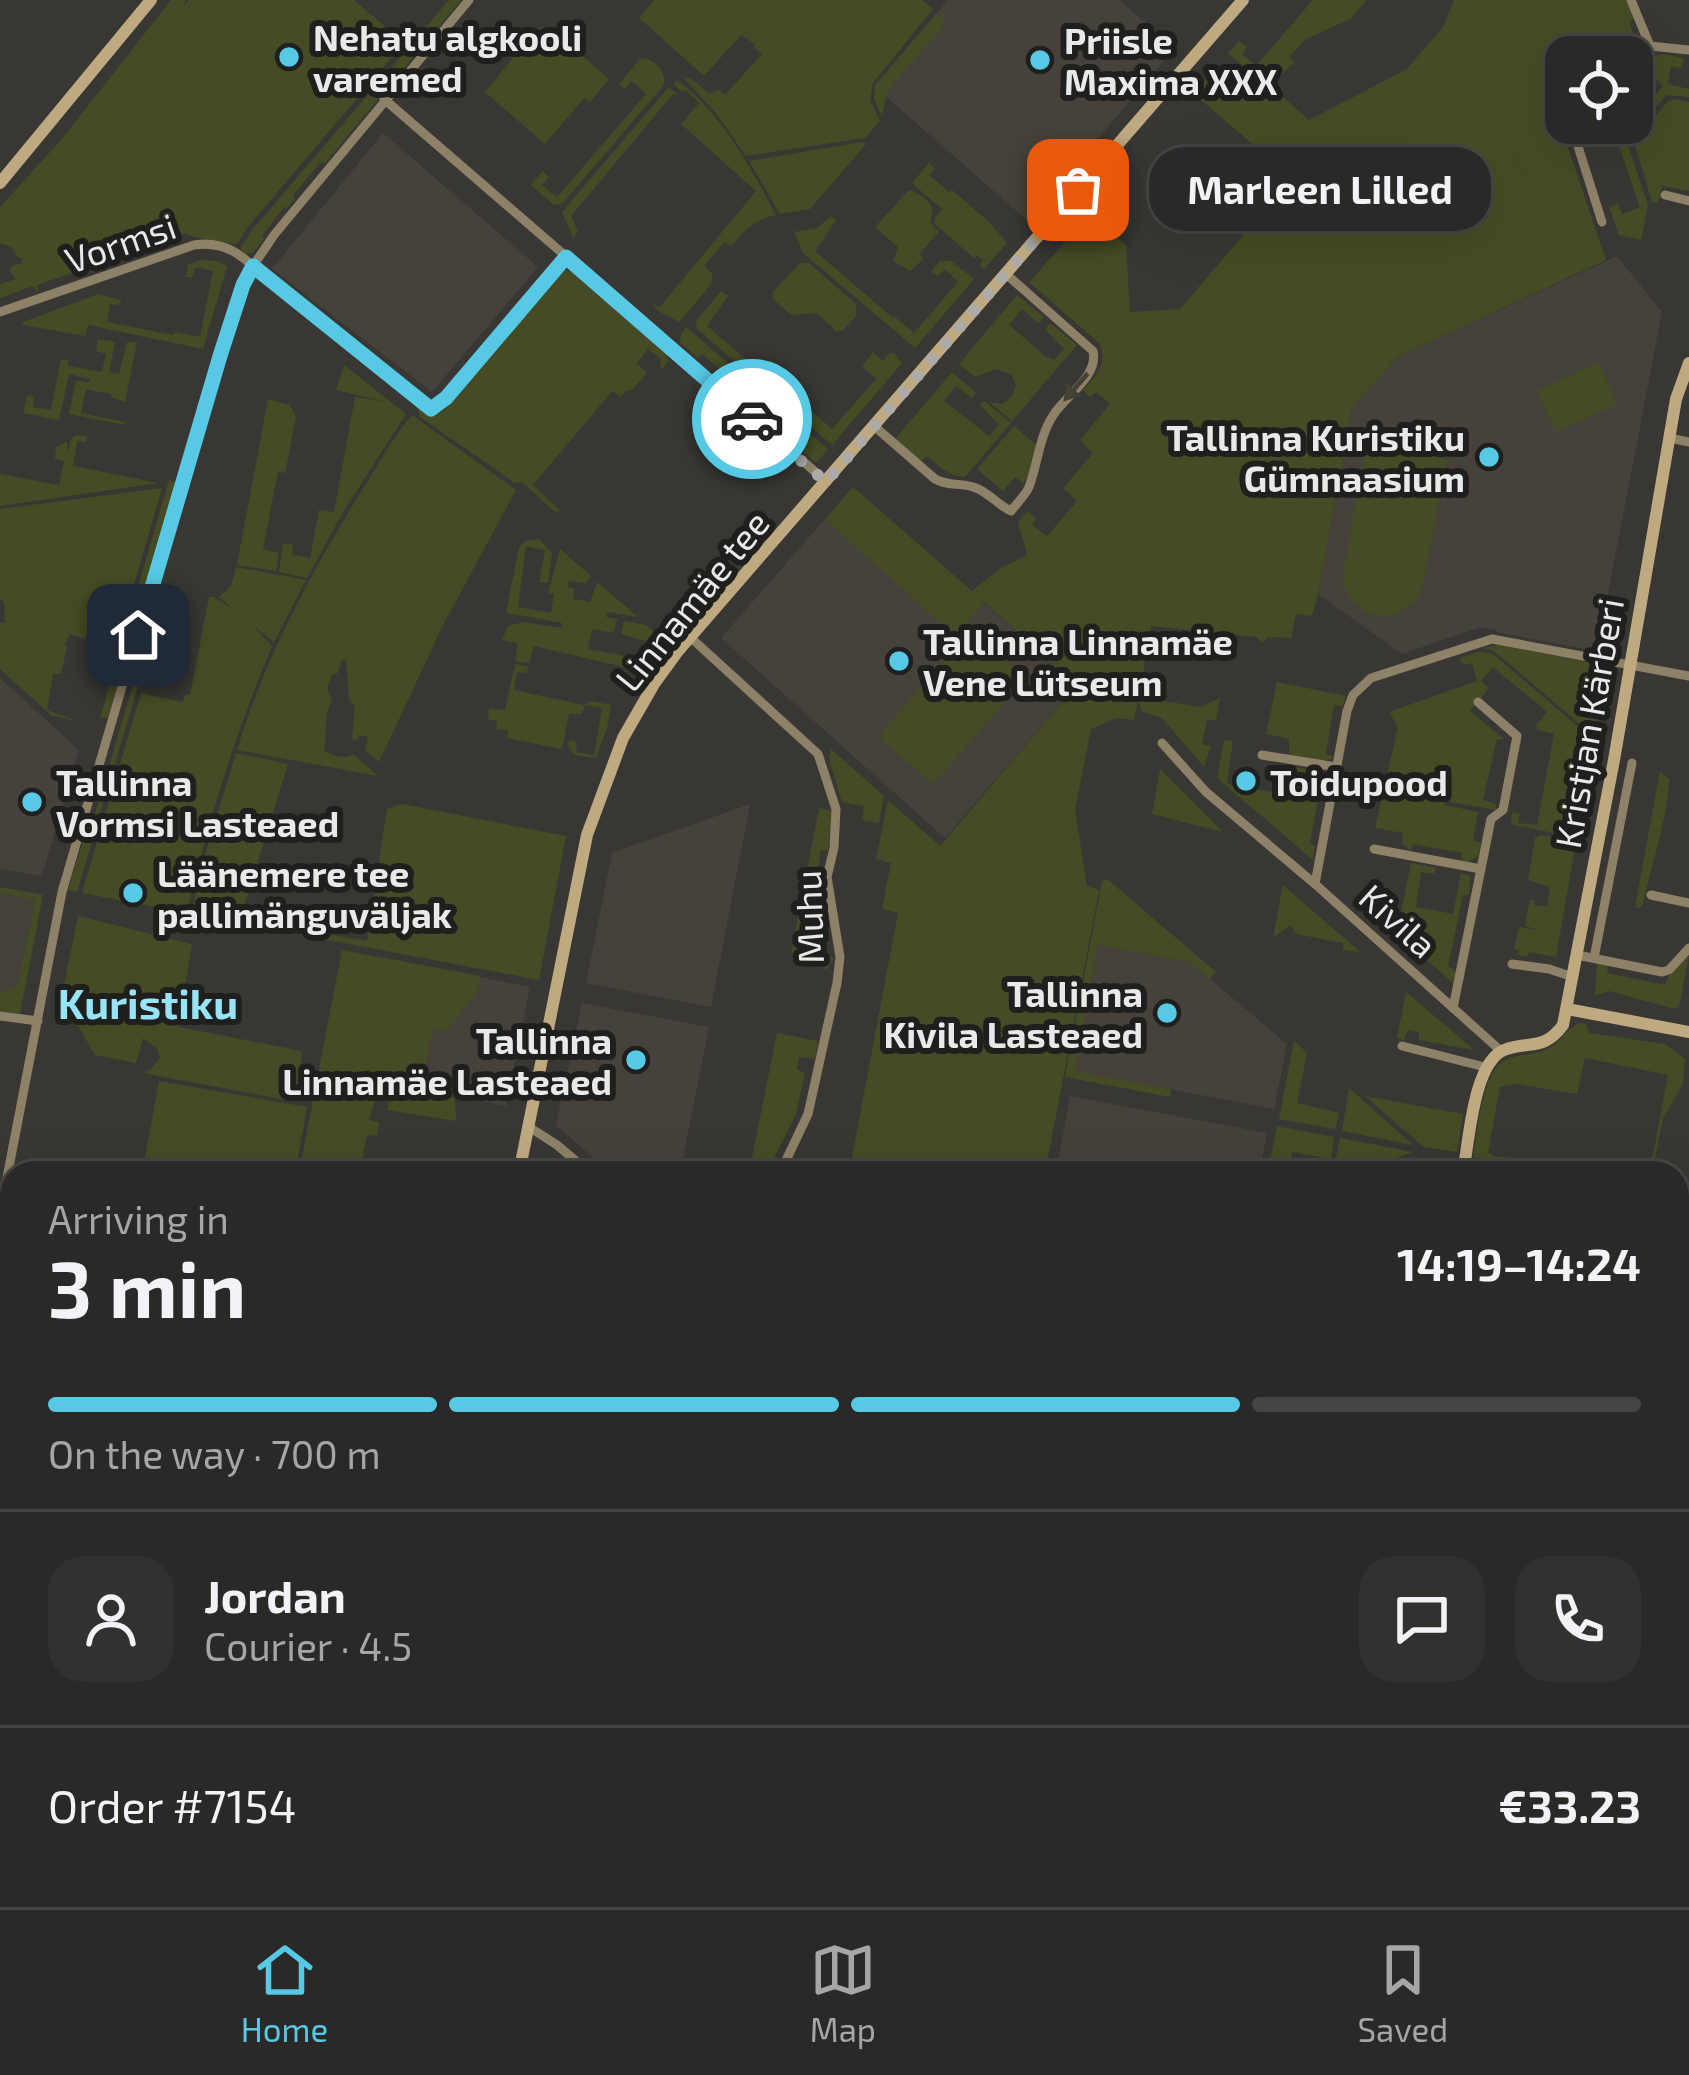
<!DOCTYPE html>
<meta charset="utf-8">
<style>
:root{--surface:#2b2927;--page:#33312f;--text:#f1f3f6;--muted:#a6a6a7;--line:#474544;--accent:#58c9e4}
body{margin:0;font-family:"Exo 2",sans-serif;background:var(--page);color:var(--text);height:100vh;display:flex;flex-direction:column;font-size:45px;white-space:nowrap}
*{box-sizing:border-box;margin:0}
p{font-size:39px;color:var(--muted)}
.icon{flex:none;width:66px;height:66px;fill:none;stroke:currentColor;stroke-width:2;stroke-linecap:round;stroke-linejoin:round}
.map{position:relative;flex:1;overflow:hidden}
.panel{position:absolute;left:0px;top:1161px;width:1689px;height:747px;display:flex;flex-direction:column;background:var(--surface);border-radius:36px 36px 0 0;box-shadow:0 12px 48px #0002,0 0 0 3px var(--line)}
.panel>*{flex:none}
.tools{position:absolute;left:1545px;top:36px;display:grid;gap:24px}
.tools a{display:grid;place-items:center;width:108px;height:108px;border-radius:24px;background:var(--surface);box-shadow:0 12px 48px #0002,0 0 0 3px var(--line);font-size:60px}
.pin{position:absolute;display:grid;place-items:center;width:102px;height:102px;color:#fff;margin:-51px;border-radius:24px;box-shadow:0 6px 18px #0006}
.courier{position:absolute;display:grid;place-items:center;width:120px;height:120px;margin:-60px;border:9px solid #58c9e4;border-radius:50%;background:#fff;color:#222;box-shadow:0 3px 15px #0007}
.bubble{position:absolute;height:84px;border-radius:36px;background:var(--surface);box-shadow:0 12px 48px #0002,0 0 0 3px var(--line);font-size:39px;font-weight:700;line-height:84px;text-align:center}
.head em{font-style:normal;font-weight:700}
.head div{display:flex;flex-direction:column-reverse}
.head{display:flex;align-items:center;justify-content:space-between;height:204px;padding:0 48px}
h1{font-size:78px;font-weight:700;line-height:90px}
.bar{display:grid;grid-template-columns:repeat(4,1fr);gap:18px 12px;align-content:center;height:144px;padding:0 48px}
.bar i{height:15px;border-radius:9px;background:var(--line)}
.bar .active{background:var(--accent)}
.bar p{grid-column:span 4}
.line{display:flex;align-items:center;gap:30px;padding:0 48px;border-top:3px solid var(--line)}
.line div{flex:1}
.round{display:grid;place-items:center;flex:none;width:126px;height:126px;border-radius:36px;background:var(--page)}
.tab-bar{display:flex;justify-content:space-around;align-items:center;height:168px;border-top:3px solid var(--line);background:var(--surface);font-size:33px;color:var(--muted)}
.tab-bar a{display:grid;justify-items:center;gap:6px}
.tab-bar .active{color:var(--accent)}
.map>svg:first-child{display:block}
.built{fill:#46423b}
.green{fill:#454c25}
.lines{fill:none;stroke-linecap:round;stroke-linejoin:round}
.street{stroke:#8d8167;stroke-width:9}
.secondary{stroke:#bea981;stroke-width:12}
.primary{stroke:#e3c994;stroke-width:14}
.oneway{fill:#464137}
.done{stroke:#acaba8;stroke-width:12;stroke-dasharray:0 21.6}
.route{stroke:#58c9e4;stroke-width:15}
.poi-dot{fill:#58c9e4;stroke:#1f1f1d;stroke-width:4.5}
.labels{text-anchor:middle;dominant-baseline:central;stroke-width:12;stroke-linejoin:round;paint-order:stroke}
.poi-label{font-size:36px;font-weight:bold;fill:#eae9e7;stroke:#1f1f1d;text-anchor:start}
.street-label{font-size:36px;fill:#eae9e7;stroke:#1f1f1d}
.quarter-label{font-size:42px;font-weight:bold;fill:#97e3f7;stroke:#1f1f1d}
</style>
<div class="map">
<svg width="1689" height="1907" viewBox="0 0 1689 1907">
<rect width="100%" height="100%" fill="#393734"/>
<!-- built -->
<g class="built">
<path d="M948,0H1119L1175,48L1028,221L874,86Z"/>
<path d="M383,133L538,267L432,392L272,269Z"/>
<path d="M1617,256L1662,312L1597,651L1497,632L1495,629L1478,628L1402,654L1318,594L1352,408L1397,357Z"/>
<path d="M853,487L1077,685L945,838L721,638Z"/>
<path d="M0,678L79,750L42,876L0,869Z"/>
<path d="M750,804L711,1007L586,983L612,853Z"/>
<path d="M0,893L35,899L17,986L0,992Z"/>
<path d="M1098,945L1190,962L1287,1044L1274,1109L1074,1071Z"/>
<path d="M444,970L530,987L506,1106L421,1090Z"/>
<path d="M582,1003L709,1027L680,1173H611L556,1125Z"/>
<path d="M1070,1096L1267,1133L1259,1173H1056Z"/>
<path d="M800,1896H1003L1001,1907H798Z"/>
<path d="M1085,1896H1381L1378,1907H1083Z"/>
</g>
<!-- green -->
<g class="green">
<path d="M171,0H186L184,5L189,0H354L404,43L247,228L236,245C220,239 197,241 186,233L164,241L165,249L161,242L81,269L82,278L77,271L37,285L38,293L33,286L0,298V284L16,279L9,271L12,265L21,264L22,258L17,257C15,248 9,245 0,244V207L61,140Z"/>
<path d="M449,0H461L325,163L321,162L293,195L295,199L287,208L284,207L262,236L264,239L253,253L246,254L240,249L252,230Z"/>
<path d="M654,0H922L933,9L873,83L870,100L880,121L865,138L746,156L716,113L682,76L693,80L709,93L719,90L725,95L762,54L754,47L755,44L741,35L704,76L639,18Z"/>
<path d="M1313,0H1367L1350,19L1306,39L1289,57L1294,62L1271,86L1264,84L1228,53L1239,41L1247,47L1242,54L1256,66Z"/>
<path d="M1454,0H1628L1634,17L1630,23L1635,43L1623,57H1566L1567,123L1562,130L1606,260L1397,357L1352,408L1318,594L1312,616L1296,614L1291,638L1268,637L1263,643L1256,637L1151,626L1139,697L1201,707L1220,698L1216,720H1207L1202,744L1211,746L1204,767L1162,718L1142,712L1138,702L1134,720L1116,718L1091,729L1075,810L1087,886L1099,890L1045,1173H849L898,913L882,909L891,863L876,859L888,800L940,846L1077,685L984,602L955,636L825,519L853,487L972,591L1001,568L1027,555L1018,522L1028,511L1036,519L1032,525L1047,536L1077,501L1063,488L1093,453L1080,440L1110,404L1096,392L1090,397L1083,390C1097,375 1107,365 1100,344L1029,282L1090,215L1126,245L1130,312L1180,309L1263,212L1256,147L1194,94L1214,70L1263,99L1283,97L1309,120L1407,69L1443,27Z"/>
<path d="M936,14L946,23L887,91L882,116L874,99L875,86Z"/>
<path d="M543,27L551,28L609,79L590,102L584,98L545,144L485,92L536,30Z"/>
<path d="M1663,54L1684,58L1681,68L1671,66L1668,84L1689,89V97L1666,95L1629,139L1628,145L1648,205L1641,240L1619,235L1609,207L1618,204L1622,214L1640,207L1618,143V138L1663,86L1649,73L1638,86L1632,78L1649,58Z"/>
<path d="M641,58C655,59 668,73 663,86L562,204L554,205L531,185L543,171L549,177L542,185L557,197L646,94L632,81L625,89L619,84Z"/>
<path d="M676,80C718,108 753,171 776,215C754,219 745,231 731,246L724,242L704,266L712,274L713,282L679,322L657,310L651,302L659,308L756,191L681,124L699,103L686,90L683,92L674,85Z"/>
<path d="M669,87L679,96L673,94L571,216L578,231L573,238L562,212Z"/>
<path d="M1676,99L1689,102V191L1662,186L1658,203L1652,202L1634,142L1668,101Z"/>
<path d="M862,142L866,144L810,209L780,214L749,161Z"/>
<path d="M929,163L935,168L929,175L949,192L952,190L990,223L1007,243L984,269L980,265L983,260L977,255L974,258L935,224V218L942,209L912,183Z"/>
<path d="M909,190C916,192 932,201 932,209C933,214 931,218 930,222L939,232L919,254L923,259L910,271L893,261L898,247L875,227Z"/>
<path d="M831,216L836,220L815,251L893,318L895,317L914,333L958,282L945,269L938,276L931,271L940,261H951L974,279L915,348L803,253L794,232L817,228Z"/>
<path d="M202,260L217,261L227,266L203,349L88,325L85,336L23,325V322L98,294L121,300L120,305L110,304L107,322L173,335L175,332L200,337L213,271L195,267L192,277H186L188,264Z"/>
<path d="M800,263H809L856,304V316L842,331H836L817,313L791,315L773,299V292Z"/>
<path d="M564,270L570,271L667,354L668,361L663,368L660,367L661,359L648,349L637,363L647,373L633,389L626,391L621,397L612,391L533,485L561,511L555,512L522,482L515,483L420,417L417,406L433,415L444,411Z"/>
<path d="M721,291L728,296L707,326L810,414L813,412L832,429L876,379L862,366L873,352L883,361L889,353H894L902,363L832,445L697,329L696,321Z"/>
<path d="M1017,295L1044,317L1038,323L1022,309L1009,325L1045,356L1054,360L1064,349L1045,329L1050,323L1077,345L1012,421L989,402L1002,404L1012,396L1016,385L1011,374L996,369L975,377L959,364Z"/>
<path d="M686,327L828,449L816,463L800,449L805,441L702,354L698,358L680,342L681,334Z"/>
<path d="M98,339L115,342L109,372L119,374L127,342H137L125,402L111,397V394L86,389L81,413L125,422V425L69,414L76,380L89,383L90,379L69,374L59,420L23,413L27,395L34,396L33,407L51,410L61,359L68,360V366L102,372L106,354L96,351Z"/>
<path d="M1598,362L1617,404L1556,432L1537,391Z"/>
<path d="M344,365L406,414L343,512L307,578L279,572L283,543L293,545L292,555L310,558L319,510L334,512L355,397L387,402L336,390Z"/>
<path d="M952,372L976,393L972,398L956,386L944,401L989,436L999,425L980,405L984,401L1011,423L965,477C948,476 939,466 927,456L921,461L895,439Z"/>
<path d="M268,399L290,405L296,417L285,473L278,472L263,549L279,553L276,571L237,565Z"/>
<path d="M412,415L516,490L443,625L379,762L365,751L368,737L359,735L356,741L352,739L355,707L349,699L346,659L341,661L338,673L332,675L327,688L332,700C323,717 328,733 324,751C333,755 345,761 353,754L378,776L237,750C265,658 310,574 361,492C377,467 392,438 412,415Z"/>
<path d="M1014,426L1036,445L1028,478L1023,483L1015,477L1003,491L977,469Z"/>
<path d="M76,435L87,436L86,442L77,441L73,466L158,483L0,506V474L59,485L64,461L55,459L56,447L67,441V453L71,439Z"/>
<path d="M1366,444L1447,459L1423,585L1417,600L1397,614L1387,616L1368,614L1349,598L1342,579Z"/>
<path d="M169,480L177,483L108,717L100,718Z"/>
<path d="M162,488L119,636L89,631L84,639L70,634L64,645L67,646L61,674H53L47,710L79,722L51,715L0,669V623L5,622L4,602L0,599V509Z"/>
<path d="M539,539L552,553L548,583L539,582L545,550L526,546L518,607L551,613L554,594L548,593L560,549L591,576L586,583L569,581L568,587L575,589L573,599L590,602L597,582L638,617L607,612L606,617L617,619L614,633L592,629L588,649L636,658L637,655L646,657L648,642L621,634L624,621L646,625L664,640L641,671L534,646L529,663L515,661L518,643L502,640L508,626L523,622L562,628V623L506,613L519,547L525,541Z"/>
<path d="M236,567L306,580L274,642L252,625L272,646C236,733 207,822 187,913L82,893L141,693L182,702L186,695H190L209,597H214L234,610L219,597L231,586Z"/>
<path d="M157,596L164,598L77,892L68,890L91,814H95L157,603L154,601Z"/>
<path d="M972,633L1023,676L1014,691L939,778L931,783L880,738L884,729L964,638Z"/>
<path d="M1500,645L1607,666L1595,737L1500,656L1492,650L1481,648Z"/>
<path d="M1480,651L1493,654L1595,741L1586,789H1583L1580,804L1584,806L1578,838L1511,824L1512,812L1520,814L1518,823L1537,825L1554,734L1538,730L1536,725L1547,712L1493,667L1481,681L1489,688L1470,711L1504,739H1497L1483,800L1496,804V810L1446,801L1444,805L1478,812L1473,840L1481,843L1478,856L1468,862L1462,861V853L1413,844L1410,851L1402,843L1403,833L1375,828L1398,727L1389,712L1477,681L1472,663L1463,665L1460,658Z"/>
<path d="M515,664L528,667L527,673L517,672L514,690L584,705L591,701L611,705L607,728L596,758L574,755L568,746L569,740L577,742L576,752L594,755L602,708L585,705L582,714H569L562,749L507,738L508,731L496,729L497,721L488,719L489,709L505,710Z"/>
<path d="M1277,682L1346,696L1342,706L1334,705L1326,754L1333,756L1331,759L1322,761L1293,756L1289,753V739L1266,734Z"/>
<path d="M1224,740L1233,741L1227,784L1293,796L1297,778L1287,775L1289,767C1302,769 1323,767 1328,783L1321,782L1310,844L1315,846L1313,860L1217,778Z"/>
<path d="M831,749L884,796L879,823L862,820L864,806L842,802L829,759Z"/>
<path d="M236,753L288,764L240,919L367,941L387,809L402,804L566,836L539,980L192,914L199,874Z"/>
<path d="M1160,769L1223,832L1152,814Z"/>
<path d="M1660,771L1669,779C1667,822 1652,862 1643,904L1639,908L1635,907Z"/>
<path d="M819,808L833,811L828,850L820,851L818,875L825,954L834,958L827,969H824L825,960L791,953Z"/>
<path d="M1540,835L1576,842L1556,957L1529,952L1527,957L1518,955L1519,950L1514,949L1519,927L1543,931L1525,926L1530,899L1535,900L1534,905L1547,907L1550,887L1528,880L1535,838Z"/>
<path d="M1411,863L1436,868L1434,874L1421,872L1416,907L1453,914L1461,873L1470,876L1469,895H1463L1448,966L1456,971L1453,983L1397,933Z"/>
<path d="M1107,879L1216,972L1210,979L1190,962L1098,945L1075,1071L1171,1089L1170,1097L1065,1077L1102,881Z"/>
<path d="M1283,885L1360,952L1343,950V943L1296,934L1291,925L1273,938Z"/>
<path d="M0,887L43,895L20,1014L0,1011V992L17,986L35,900L0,893Z"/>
<path d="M78,916L192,944L178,1027L302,1051L297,1102L143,1073L150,1070L160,1058L157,1048L143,1038L136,1063L95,1055L78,1026L58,1014Z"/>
<path d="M342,950L480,976L476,994L446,1031L433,1029L421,1089L455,1098L456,1121L387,1110L389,1101L376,1097L369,1120L379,1122L377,1136L367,1135L359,1173H299Z"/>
<path d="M1689,955L1679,1007L1675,1009L1609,991L1595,996L1597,963L1608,965L1607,973L1665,985L1668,977Z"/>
<path d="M1406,992L1472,1048L1473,1050L1419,1040V1032L1408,1030L1404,1040L1397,1038Z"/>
<path d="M1580,1023L1586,1024L1589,1033L1665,1044L1685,1059L1683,1084L1663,1118L1652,1173H1643L1647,1171L1653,1155L1668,1075L1585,1058L1577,1094L1517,1084L1500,1087L1488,1152L1493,1156L1547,1162L1546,1166L1473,1157C1478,1131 1481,1073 1505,1060C1520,1053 1537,1056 1551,1047C1563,1040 1566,1028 1580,1023Z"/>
<path d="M777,1033L818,1041L815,1059L799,1057L797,1069L805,1073L796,1114L772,1162L779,1168L776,1173H749Z"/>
<path d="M1294,1041L1307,1053L1297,1103L1339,1113L1335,1129L1279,1119Z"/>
<path d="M159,1081L307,1107L295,1173H199L176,1168L174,1173H142Z"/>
<path d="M1349,1088L1413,1145L1342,1131Z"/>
<path d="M1365,1096L1463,1114L1457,1152L1424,1147Z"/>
<path d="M1277,1126L1334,1137L1331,1159L1292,1152L1289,1173H1268Z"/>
<path d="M1340,1138L1413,1152L1352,1173H1333Z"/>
<path d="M1677,1609L1689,1619V1824L1677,1821Z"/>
<path d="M12,1869V1896H231L238,1905L5,1907Z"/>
<path d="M526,1896H831L829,1907H524Z"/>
</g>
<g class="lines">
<!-- street -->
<g class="street">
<path d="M1631,0L1650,46"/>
<path d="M1650,46L1689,50"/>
<path d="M1632,67L1650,46"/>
<path d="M384,99L827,482"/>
<path d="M1582,123L1578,127L1576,140L1602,222"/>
<path d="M1665,195L1689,201"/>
<path d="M0,312L194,245C226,240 243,256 265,277L431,409L437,407L446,398L566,257"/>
<path d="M874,426L935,479C949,487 962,482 976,488C989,493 998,505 1011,511C1017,503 1025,496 1029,487C1038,463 1039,436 1054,414C1067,395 1099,375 1093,351L1006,274"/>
<path d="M1670,438L1689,442"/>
<path d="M690,637L818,754L836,809L834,848L827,877L840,957L837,983L808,1114L780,1173"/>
<path d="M1162,743L1206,792L1315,884L1501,1051"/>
<path d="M1262,755L1337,767"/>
<path d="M1374,849L1481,869"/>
<path d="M1315,884L1347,711L1353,695L1371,678L1492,639L1689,676"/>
<path d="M1651,895L1689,903"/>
<path d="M1577,955L1662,972L1669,970L1689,948"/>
<path d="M1594,958L1632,763"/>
<path d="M1512,964L1549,969L1573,977"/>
<path d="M1453,1008L1491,819L1503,810L1517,736L1478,702"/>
<path d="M0,1016L38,1021"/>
<path d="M1402,1046L1485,1067"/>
<path d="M529,1127L557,1145L590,1173"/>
<path d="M0,1214L62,892L183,478L243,285L253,266L274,235L469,0"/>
</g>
<!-- secondary -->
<g class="secondary">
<path d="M0,183L151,0"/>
<path d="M1567,1009L1689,1032"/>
<path d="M519,1173L587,835L623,738L654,684L678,651L1243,0"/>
<path d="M1463,1173C1469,1142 1473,1063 1504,1050C1530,1040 1543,1052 1563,1025L1614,760L1676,399L1689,363"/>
<path d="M0,1498L12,1500"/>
<path d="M0,1517L8,1512L12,1505"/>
<path d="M0,1525L12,1528"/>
<path d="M1677,1841L1689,1844"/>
<path d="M1677,1868L1689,1870"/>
<path d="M1057,1907L1058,1896"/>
<path d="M1406,1907L1410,1896"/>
<path d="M1519,1907L1522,1896"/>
</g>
<!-- primary -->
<g class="primary">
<path d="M1677,1262L1689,1241"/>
<path d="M1677,1359L1689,1336"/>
<path d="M1444,1907L1447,1896"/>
<path d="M1484,1907L1487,1896"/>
</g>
</g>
<!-- one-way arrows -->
<defs><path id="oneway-solid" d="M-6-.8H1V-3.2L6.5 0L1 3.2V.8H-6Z" transform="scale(3)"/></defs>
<use class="oneway" href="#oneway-solid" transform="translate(1076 387) rotate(131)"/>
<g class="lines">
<!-- done -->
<path class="done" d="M752,419L826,482L1078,190"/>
<!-- route -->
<path class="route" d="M138,635L220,356L243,285L253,266L431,409L446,398L566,257L752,419"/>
</g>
<!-- markers -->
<g class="poi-dot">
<circle cx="289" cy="57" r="12"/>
<circle cx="1040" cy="60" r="12"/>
<circle cx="1489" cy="457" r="12"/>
<circle cx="899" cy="661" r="12"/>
<circle cx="1246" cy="781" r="12"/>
<circle cx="32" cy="802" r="12"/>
<circle cx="133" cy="893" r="12"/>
<circle cx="1167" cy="1013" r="12"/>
<circle cx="636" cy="1060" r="12"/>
</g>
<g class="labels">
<!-- poi labels -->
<g class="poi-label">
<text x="313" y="36">Nehatu algkooli<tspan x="313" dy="41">varemed</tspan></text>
<text x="1064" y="39">Priisle<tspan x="1064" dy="41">Maxima XXX</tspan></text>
<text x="1465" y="436" text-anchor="end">Tallinna Kuristiku<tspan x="1465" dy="41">Gümnaasium</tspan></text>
<text x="923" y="640">Tallinna Linnamäe<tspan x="923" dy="41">Vene Lütseum</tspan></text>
<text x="56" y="781">Tallinna<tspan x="56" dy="41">Vormsi Lasteaed</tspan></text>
<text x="1270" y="781">Toidupood</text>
<text x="157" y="872">Läänemere tee<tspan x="157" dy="41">pallimänguväljak</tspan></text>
<text x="1143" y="992" text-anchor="end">Tallinna<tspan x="1143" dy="41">Kivila Lasteaed</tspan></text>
<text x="612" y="1039" text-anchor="end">Tallinna<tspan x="612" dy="41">Linnamäe Lasteaed</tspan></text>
</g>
<!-- street labels -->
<g class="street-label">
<text transform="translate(120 242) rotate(-19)">Vormsi</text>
<text transform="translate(691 600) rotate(-51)">Linnamäe tee</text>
<text transform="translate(1588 723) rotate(-80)">Kristjan Kärberi</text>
<text transform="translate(808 917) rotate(-92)">Muhu</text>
<text transform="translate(1399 920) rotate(42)">Kivila</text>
</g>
<!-- quarter labels -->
<g class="quarter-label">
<text x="148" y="1002">Kuristiku</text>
</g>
</g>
</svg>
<div class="tools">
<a><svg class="icon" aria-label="locate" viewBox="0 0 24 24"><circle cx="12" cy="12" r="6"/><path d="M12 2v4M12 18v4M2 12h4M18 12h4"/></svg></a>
</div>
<div class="pin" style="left:1078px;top:190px;background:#ea580c"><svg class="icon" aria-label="bag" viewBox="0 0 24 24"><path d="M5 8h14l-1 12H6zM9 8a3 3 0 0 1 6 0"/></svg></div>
<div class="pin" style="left:138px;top:635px;background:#1f2937"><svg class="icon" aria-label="home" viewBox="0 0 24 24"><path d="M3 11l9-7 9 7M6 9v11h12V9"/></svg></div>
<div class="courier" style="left:752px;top:419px"><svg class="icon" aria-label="car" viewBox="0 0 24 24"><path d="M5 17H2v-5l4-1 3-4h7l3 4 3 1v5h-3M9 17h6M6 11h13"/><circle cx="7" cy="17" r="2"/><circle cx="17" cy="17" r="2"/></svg></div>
<div class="bubble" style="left:1149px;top:147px;width:342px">Marleen Lilled</div>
<section class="panel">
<div class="head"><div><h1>3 min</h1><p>Arriving in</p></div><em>14:19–14:24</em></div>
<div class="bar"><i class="active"></i><i class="active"></i><i class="active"></i><i></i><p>On the way · 700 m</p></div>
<div class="line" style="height:216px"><a class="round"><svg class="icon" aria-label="person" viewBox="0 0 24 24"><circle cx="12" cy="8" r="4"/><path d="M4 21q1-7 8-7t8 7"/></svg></a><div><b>Jordan</b><p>Courier · 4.5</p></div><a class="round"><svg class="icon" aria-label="chat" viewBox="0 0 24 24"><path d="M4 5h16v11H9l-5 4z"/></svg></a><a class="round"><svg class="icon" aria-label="phone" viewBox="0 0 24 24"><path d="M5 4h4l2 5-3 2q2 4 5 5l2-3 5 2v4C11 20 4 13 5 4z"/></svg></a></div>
<div class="line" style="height:156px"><div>Order #7154</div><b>€33.23</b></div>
</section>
</div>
<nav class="tab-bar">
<a class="active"><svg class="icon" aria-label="home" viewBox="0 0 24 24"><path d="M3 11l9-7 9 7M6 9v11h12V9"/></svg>Home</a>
<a><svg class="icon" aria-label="map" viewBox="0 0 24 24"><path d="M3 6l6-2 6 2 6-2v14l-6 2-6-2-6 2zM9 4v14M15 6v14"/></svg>Map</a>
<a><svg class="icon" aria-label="saved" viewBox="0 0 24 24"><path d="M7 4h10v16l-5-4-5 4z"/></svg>Saved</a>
</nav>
